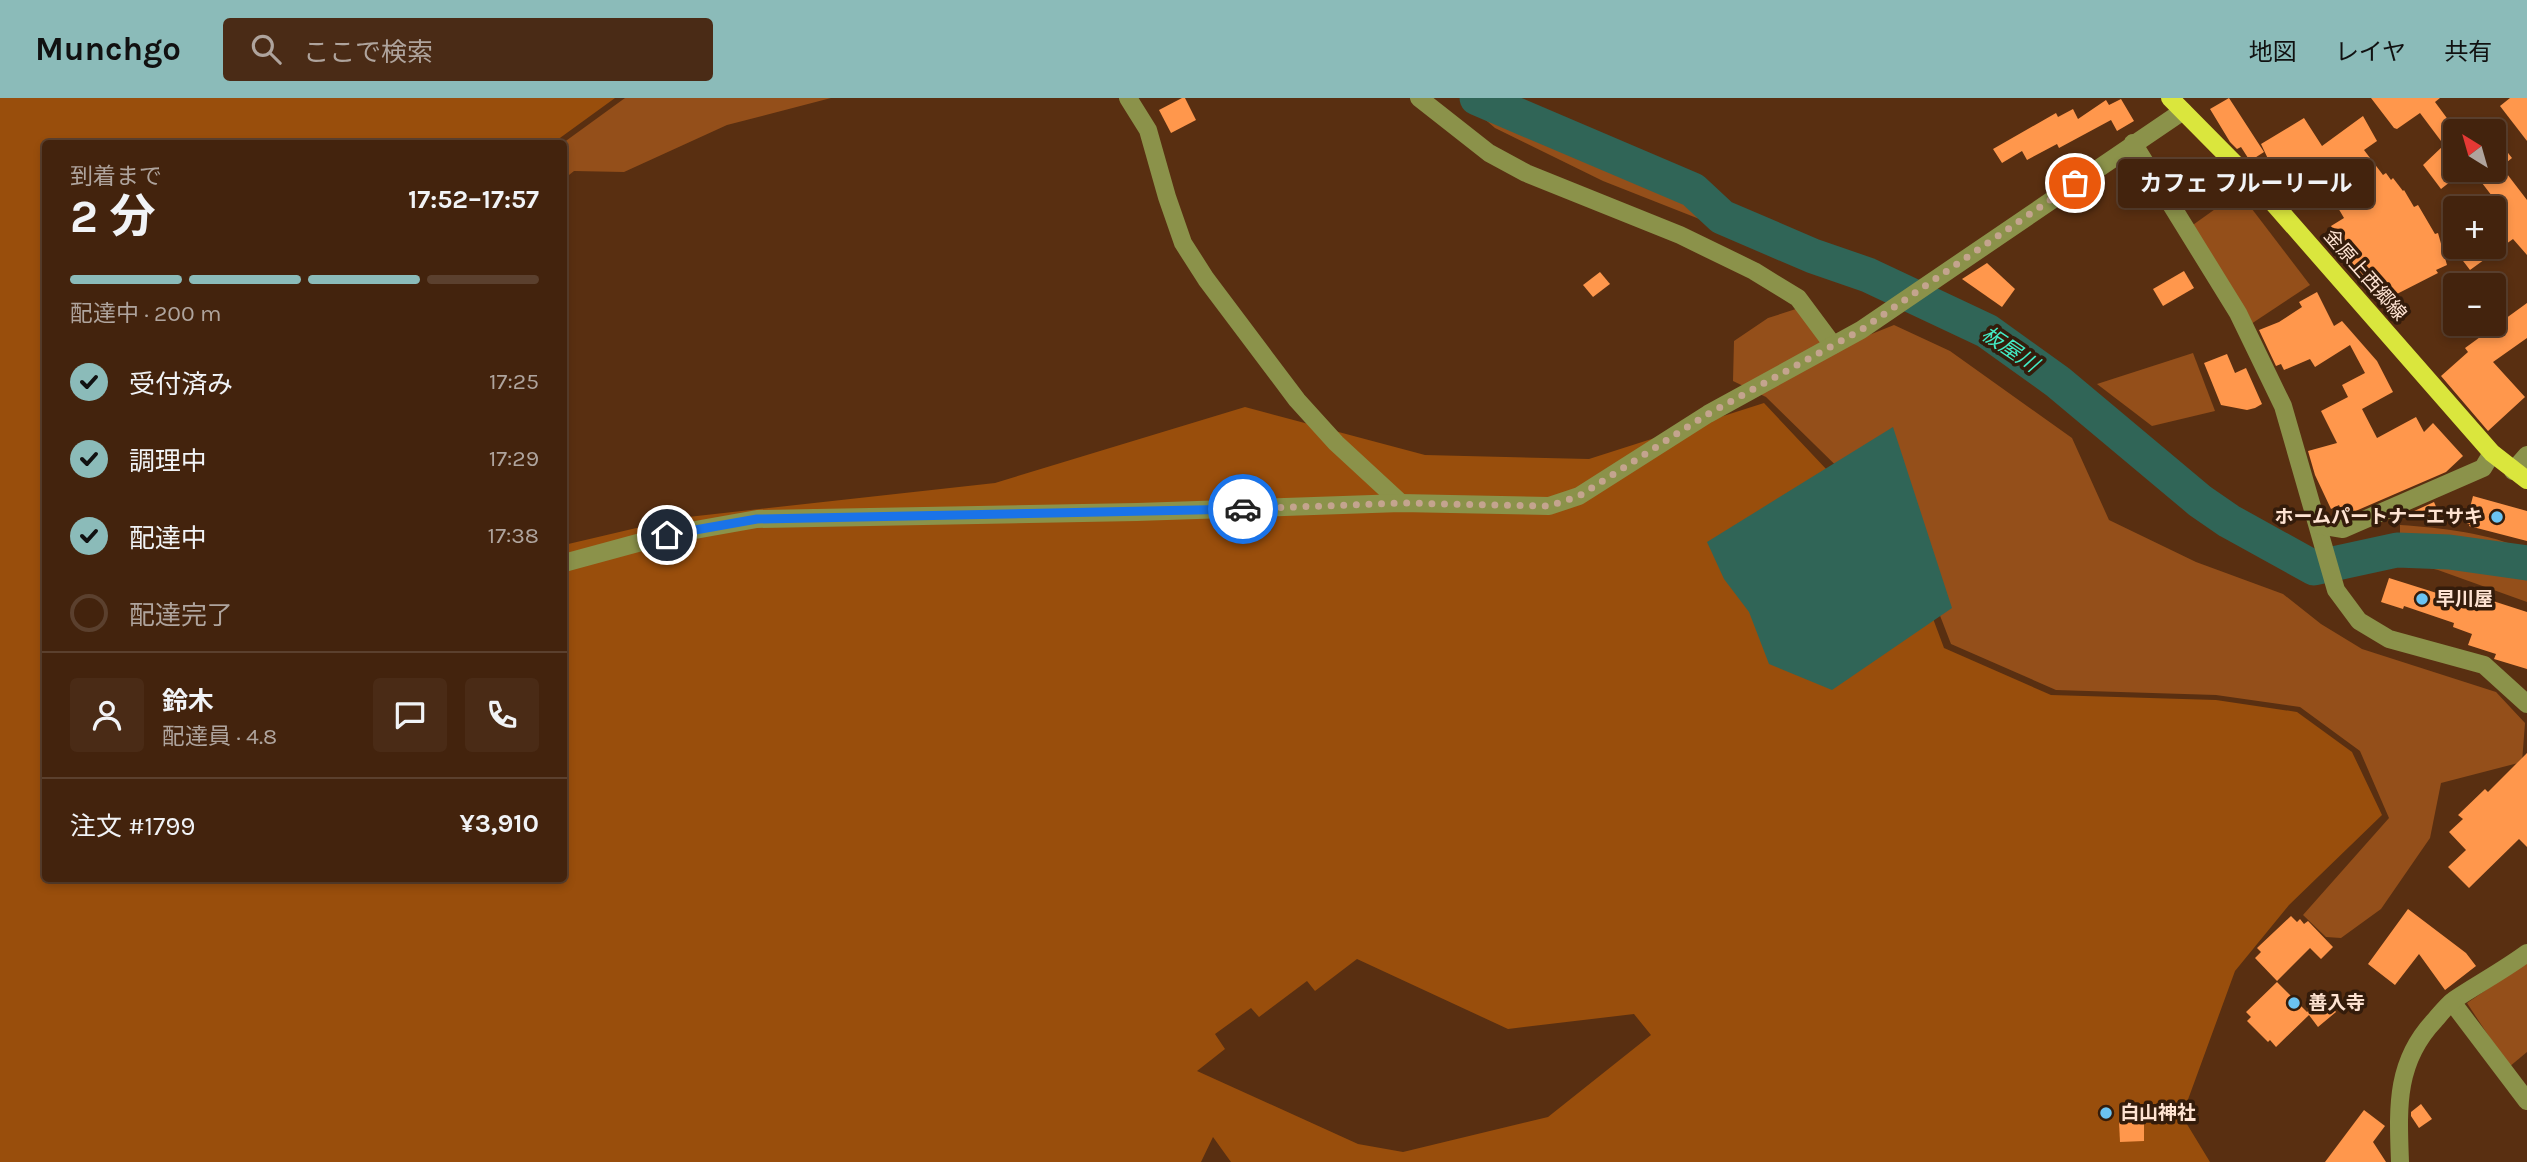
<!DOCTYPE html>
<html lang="ja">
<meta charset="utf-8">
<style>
:root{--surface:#43230d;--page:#4a2b16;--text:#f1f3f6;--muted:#afa49d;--line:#5b402e;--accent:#8bbbb9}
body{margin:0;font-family:Karla,"Noto Sans JP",sans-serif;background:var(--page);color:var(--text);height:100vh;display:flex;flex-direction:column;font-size:26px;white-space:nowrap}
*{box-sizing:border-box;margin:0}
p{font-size:23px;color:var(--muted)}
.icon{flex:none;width:38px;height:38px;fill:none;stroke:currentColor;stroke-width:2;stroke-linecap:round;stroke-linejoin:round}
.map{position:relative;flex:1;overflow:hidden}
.drawer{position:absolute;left:42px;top:42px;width:525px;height:742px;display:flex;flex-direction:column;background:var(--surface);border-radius:7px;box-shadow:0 4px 10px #0003,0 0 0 2px var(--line)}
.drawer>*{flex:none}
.needle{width:46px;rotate:323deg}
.tools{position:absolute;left:2443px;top:21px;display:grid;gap:14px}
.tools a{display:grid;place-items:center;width:63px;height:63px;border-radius:7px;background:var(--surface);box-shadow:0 4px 10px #0003,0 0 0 2px var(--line);font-size:35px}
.pin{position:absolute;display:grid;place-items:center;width:60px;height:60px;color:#fff;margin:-30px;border:4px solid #fff;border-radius:50%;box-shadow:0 2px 7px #0007}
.courier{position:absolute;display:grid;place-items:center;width:70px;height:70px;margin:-35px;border:5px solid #1a73e8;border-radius:50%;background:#fff;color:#222;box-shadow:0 2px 9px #0007}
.bubble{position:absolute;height:49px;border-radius:7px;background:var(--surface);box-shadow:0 4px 10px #0003,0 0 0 2px var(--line);font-size:23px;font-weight:700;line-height:49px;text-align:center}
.headline em{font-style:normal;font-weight:700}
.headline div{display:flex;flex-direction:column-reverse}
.headline{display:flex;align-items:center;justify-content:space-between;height:119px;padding:0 28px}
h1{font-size:46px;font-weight:700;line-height:52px}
.bar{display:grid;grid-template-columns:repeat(4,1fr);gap:10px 7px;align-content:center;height:84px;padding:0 28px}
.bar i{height:9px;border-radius:5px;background:var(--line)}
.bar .active{background:var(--accent)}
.bar p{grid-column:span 4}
.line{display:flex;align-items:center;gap:18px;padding:0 28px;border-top:2px solid var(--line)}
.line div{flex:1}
.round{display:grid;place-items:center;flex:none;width:74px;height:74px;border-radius:7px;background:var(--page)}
ol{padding:0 28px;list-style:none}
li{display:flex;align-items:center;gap:21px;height:77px}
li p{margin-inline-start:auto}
li .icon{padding:7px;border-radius:50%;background:var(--accent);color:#111;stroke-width:4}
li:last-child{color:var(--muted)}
li i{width:38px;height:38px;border:4px solid var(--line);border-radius:50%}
header{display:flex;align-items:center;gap:42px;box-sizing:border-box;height:98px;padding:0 35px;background:var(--accent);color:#111}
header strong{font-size:33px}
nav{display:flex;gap:38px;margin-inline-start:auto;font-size:24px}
.search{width:490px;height:63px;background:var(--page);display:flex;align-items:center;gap:18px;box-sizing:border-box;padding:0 24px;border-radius:7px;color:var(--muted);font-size:26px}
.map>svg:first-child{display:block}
.green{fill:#944f1a}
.forest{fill:#994e0c;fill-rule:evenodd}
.water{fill:#306557}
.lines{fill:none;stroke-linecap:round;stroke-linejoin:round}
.river{stroke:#306557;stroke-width:35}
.building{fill:#ff974c}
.minor{stroke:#8b924a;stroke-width:18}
.major{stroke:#dae63d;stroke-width:18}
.done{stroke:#c4a48e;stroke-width:7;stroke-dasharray:0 12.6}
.route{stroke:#1a73e8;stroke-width:9}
.poi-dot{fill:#6bc3f2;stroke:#341c0b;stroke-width:2.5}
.labels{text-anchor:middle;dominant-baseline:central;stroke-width:7;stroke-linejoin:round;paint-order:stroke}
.street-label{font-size:19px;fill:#fee3d2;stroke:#341c0b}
.poi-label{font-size:19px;font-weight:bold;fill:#fee3d2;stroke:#341c0b;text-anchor:start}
.water-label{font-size:21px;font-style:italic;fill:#43ecc6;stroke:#341c0b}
</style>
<header>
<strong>Munchgo</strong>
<div class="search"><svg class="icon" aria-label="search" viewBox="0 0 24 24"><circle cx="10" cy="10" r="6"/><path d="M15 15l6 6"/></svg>ここで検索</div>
<nav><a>地図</a><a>レイヤ</a><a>共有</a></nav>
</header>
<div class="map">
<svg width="2527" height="1064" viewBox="0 0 2527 1064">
<rect width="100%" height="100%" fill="#592f11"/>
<!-- green -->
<g class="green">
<path d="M625,0H831L727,27L624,74L574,73L564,81L563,45Z"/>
<path d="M1460,0L1498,22L1696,101L1704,112L1707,124L1603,83L1495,30Z"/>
<path d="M1495,0H1512L1546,24L1512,12Z"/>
<path d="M2239,94L2310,187L2248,228L2190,129Z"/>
<path d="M1799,210L1844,247L1894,227L1950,253L2072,340L2109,422L2196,464L2283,496L2321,526L2362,551L2496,594L2525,625L2522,664L2441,685L2430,740L2381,811L2341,840L2326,839L2303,817L2389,720L2360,653L2300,609L2216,597L2056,592L1951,546L1910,440L1766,299L1733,283L1734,243L1768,220Z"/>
<path d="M2193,255L2215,313L2152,328L2097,286Z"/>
<path d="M2400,427C2444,430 2487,435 2527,452V463L2465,448L2400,445Z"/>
<path d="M2400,455L2488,467L2527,481V504L2438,472L2400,463Z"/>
<path d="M2527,864V954L2509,969L2467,905Z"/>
</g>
<!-- forest -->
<path class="forest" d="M0,0H615L553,45L46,46V780H564V447L679,420L995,385L1245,309L1425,357L1589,361L1764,305L1844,390L1907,451L1944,550L2051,597L2216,602L2297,614L2352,654L2382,717L2289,807L2235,873L2182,1018L2210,1064H1231L1213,1039L1201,1064H0ZM1357,861L1508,931L1634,916L1651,937L1548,1019L1403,1054L1358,1046L1197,973L1225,951L1215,936L1251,910L1259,919L1307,883L1315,893Z"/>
<!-- water -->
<path class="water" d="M1893,329L1952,510L1832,592L1769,566L1749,514L1724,481L1707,444Z"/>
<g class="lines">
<!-- river -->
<path class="river" d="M1477,0L1693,92L1722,119L1813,158L1868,177L1987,233L2058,284L2200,403L2229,423L2314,470L2397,452L2449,454L2527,465"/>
</g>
<!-- building -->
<g class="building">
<path d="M1182,0H1185L1196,22L1171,35L1159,12Z"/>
<path d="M2229,0L2264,54L2250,63L2241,49L2237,51L2230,44L2210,11Z"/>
<path d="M2371,0H2440L2435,4L2455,31V80L2441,91L2423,67L2444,47L2420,15L2397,31L2394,30Z"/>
<path d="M2510,0H2527V43L2500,8Z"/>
<path d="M2121,1L2134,23L2117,33L2111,22L2059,50L2057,46L2027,62L2022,53L2002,65L1993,51L2056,15L2058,19L2073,11L2078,21L2106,2L2109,7Z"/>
<path d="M2363,18L2377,43L2364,52L2383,77L2386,75L2391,82L2393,80L2403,93L2404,92L2414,109L2418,107L2435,136L2438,135L2447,167L2436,172L2438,175L2391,199L2389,196L2377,202L2368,186L2361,188L2350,166L2353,164L2331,128L2344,120L2324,86L2289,105L2261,46L2304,20L2322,48Z"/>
<path d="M2494,37L2512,60L2497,72H2504L2527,102V157L2513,141L2470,172L2460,159L2474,149H2494V110H2476L2492,98L2472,72H2494Z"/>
<path d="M1987,165L2015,191L2002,209L1962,181Z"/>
<path d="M2184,173L2194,190L2163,208L2153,191Z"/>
<path d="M1600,174L1610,186L1593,199L1583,187Z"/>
<path d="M2317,194L2334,228L2342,223L2377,263L2393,294L2362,311L2377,340L2416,319L2424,334L2433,325L2463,358L2446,374L2344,418L2339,407L2331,411L2315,377L2308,353L2337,345L2321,313L2348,299L2342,287L2365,275L2350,247L2315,269L2310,261L2284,272L2281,266L2276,268L2259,232L2279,224L2302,209L2299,204Z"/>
<path d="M2527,205V240L2493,264L2525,299L2488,333L2441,278L2468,254L2465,250Z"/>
<path d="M2227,256L2235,275L2246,270L2262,306L2255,310L2247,312L2221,307L2204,265Z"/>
<path d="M2473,398L2527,413V443L2469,428L2470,426L2466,425Z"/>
<path d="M2434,404L2438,413L2420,422L2401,419Z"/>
<path d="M2389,480L2443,497L2446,489L2464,495L2465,494L2527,514V571L2494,561L2496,556L2468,547L2472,536L2453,529L2454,525L2404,508L2403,511L2381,504Z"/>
<path d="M2527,655V749L2519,741L2469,790L2448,769L2466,752L2449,734L2463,721L2458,717L2485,691L2488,694Z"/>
<path d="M2408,811L2466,855L2476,868L2445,892L2419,856L2395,887L2368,866Z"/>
<path d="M2291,818L2297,824L2300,821L2304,826L2308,823L2333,849L2321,861L2310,850L2277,883L2255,860L2261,854L2257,850Z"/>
<path d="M2277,884L2307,914L2325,900L2336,914L2318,929L2309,917L2276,949L2270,942L2268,944L2247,923L2251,919L2246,914Z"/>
<path d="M2421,1006L2432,1021L2419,1030L2411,1018V1014Z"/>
<path d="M2364,1012L2385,1028L2373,1044L2386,1064H2325Z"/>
<path d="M2144,1023V1043L2120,1044L2119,1024Z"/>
</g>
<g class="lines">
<!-- minor -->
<g class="minor">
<path d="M1128,0L1148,32L1167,99L1183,145L1206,181L1297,302L1336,345L1401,405"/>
<path d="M1419,0L1489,55L1526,75L1680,137L1754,173L1798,200L1833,247"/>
<path d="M2133,45L2238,215L2283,308L2336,492L2359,523L2389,541L2484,567L2527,606"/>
<path d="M2513,373L2527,357"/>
<path d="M2319,427L2343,431L2483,370L2492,355"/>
<path d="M564,465L667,437L757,421L1137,414L1401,405L1549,408L1579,398L1708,316L1861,232L2183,13"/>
<path d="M2452,904L2527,1003"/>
<path d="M2400,1064C2398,1010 2395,964 2435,922C2441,915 2447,907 2454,902C2478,886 2504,872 2527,855"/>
</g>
<!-- major -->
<path class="major" d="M2170,0L2267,98L2492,355L2527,382"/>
</g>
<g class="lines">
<!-- done -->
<path class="done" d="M1243,411L1401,405L1549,408L1579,398L1708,316L1861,232L2075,85"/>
<!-- route -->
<path class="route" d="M667,437L757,421L1243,411"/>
</g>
<!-- markers -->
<g class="poi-dot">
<circle cx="2497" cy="419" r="7"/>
<circle cx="2422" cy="501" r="7"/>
<circle cx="2294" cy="905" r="7"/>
<circle cx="2106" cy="1015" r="7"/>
</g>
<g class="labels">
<!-- street labels -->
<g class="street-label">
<text transform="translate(2365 177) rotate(49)">金原上西郷線</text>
</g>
<!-- poi labels -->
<g class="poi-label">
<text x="2483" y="419" text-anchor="end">ホームパートナーエサキ</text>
<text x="2436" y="501">早川屋</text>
<text x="2308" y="905">善入寺</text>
<text x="2120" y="1015">白山神社</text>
</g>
<!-- water labels -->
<g class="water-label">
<text transform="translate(2010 251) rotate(34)">板屋川</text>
</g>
</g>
</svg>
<div class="tools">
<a><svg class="needle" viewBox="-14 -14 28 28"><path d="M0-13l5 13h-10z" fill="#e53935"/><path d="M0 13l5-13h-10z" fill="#afa49d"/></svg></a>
<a>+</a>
<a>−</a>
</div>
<div class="pin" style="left:2075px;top:85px;background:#ea580c"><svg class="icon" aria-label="bag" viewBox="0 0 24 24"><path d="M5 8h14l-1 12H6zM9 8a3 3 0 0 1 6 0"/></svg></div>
<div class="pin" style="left:667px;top:437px;background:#1f2937"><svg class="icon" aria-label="home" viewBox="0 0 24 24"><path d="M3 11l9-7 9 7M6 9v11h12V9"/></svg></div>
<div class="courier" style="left:1243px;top:411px"><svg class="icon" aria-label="car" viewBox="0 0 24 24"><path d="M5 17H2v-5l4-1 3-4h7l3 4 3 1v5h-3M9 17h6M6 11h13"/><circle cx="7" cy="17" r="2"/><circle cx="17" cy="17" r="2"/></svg></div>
<div class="bubble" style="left:2118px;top:61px;width:256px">カフェ フルーリール</div>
<section class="drawer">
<div class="headline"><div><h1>2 分</h1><p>到着まで</p></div><em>17:52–17:57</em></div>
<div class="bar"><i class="active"></i><i class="active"></i><i class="active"></i><i></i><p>配達中 · 200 m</p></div>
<ol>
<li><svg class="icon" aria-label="check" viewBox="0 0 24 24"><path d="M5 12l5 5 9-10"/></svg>受付済み<p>17:25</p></li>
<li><svg class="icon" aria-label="check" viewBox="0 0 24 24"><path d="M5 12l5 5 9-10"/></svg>調理中<p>17:29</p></li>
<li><svg class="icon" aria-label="check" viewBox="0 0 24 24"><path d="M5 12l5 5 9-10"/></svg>配達中<p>17:38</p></li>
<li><i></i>配達完了</li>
</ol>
<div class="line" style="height:126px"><a class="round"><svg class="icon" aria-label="person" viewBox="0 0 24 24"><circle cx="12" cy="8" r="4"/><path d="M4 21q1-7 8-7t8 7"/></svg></a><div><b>鈴木</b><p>配達員 · 4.8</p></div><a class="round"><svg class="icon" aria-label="chat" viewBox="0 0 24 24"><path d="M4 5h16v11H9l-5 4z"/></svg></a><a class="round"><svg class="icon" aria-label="phone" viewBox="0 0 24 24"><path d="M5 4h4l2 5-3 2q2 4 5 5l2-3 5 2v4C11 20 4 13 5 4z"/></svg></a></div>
<div class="line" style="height:91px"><div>注文 #1799</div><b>¥3,910</b></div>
</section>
</div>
